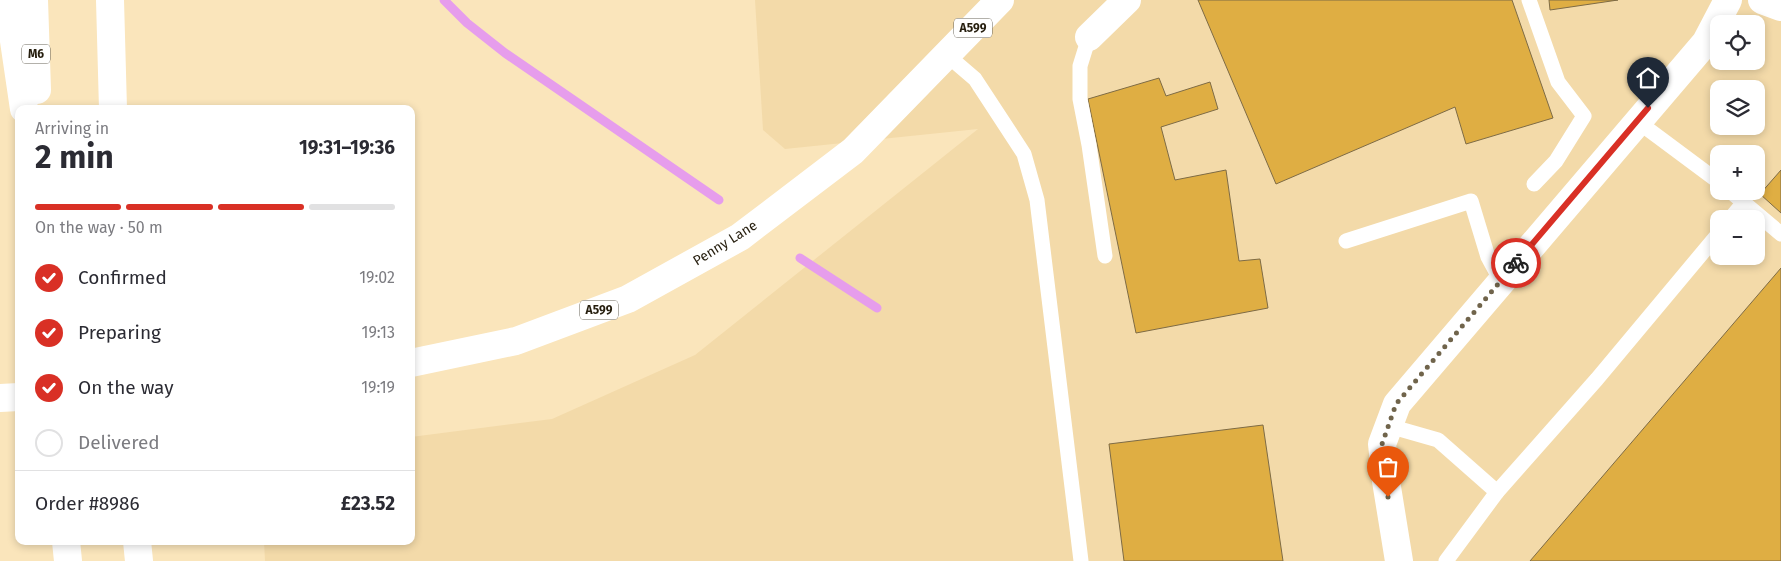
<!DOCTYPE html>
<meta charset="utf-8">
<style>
:root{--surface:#fff;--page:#f2f2f3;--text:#2b2b33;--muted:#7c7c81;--line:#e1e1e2;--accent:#d93025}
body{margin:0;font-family:"Fira Sans",sans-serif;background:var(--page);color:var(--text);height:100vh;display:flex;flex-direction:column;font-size:19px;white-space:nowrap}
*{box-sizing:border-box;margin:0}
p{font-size:16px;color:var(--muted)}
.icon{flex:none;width:28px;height:28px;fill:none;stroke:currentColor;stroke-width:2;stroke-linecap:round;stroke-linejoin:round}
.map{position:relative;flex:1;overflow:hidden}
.panel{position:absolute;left:15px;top:105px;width:400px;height:440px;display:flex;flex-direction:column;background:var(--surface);border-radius:10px;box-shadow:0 2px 8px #0003}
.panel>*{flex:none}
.buttons{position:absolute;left:1710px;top:15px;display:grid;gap:10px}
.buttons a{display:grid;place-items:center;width:55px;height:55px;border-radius:10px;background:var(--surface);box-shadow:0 2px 8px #0003;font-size:25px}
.pin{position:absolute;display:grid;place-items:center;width:42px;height:42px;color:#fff;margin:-51px -21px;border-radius:50% 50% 50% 0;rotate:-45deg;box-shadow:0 0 5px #0007}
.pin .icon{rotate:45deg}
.courier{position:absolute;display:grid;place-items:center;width:50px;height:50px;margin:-25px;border:4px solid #d93025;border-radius:50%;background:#fff;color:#222;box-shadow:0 1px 6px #0007}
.summary em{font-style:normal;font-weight:700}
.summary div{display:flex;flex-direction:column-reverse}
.summary{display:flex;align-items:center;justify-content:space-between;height:85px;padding:0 20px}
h1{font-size:32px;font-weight:700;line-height:38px}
.bar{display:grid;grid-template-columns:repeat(4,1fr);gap:8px 5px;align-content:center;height:60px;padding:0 20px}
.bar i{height:6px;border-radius:4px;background:var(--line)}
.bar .current{background:var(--accent)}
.bar p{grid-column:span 4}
.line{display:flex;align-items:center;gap:12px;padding:0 20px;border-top:1px solid var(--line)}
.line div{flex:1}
ol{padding:0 20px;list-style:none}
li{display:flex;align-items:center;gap:15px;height:55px}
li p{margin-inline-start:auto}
li .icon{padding:5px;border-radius:50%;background:var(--accent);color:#fff;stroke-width:4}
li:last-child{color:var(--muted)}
li i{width:28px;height:28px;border:2px solid var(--line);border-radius:50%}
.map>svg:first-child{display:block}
.built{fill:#f3daa9;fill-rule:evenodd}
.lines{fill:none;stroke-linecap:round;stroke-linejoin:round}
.stream{stroke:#e69dec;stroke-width:9}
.building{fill:#dfae43;stroke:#7e6b45}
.lane{stroke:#fff;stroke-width:15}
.street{stroke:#fff;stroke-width:28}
.primary{stroke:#fff;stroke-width:28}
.highway{stroke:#fff;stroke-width:28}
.done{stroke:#70644b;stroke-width:5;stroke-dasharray:0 9}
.route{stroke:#d93025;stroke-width:6}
.labels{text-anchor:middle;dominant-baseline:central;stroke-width:4.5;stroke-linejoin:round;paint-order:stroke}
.shield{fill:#fff;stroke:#676256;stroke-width:1}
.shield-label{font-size:12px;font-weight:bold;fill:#261e0e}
.street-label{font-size:14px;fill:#261e0e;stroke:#fff}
</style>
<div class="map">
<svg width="1781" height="561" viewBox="0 0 1781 561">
<rect width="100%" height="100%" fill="#fae5bb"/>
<!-- built -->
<path class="built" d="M755,0H1781V561H265L264,541H411V437L552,419L695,355L978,129L785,149L763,130ZM1719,24H1756V61H1719ZM1719,89H1756V126H1719ZM1719,154H1756V191H1719ZM1719,219H1756V256H1719Z"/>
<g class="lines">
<!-- stream -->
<g class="stream">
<path d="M444,0L467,23L505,53L719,200"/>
<path d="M800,258L877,308"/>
</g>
</g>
<!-- building -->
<g class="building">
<path d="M1198,0H1512L1553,118L1466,144L1455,107L1276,184Z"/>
<path d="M1549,0H1618L1550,10Z"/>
<path d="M1159,78L1166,96L1210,82L1218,109L1161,127L1175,180L1226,170L1239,261L1260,259L1268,308L1136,333L1088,99Z"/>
<path d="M1781,170V213L1760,194Z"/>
<path d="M1781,268V561H1530Z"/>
<path d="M1263,425L1283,561H1124L1109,444Z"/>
</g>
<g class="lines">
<!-- lane -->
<g class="lane">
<path d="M1529,0L1558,82L1584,116L1556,161L1534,184"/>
<path d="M1089,37L1080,66V99L1089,145L1105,256"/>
<path d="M947,55L975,79L1024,154L1037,200L1081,561"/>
<path d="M1637,121L1719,182"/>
<path d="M1730,191L1781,234"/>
<path d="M1730,219L1744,202"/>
<path d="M1346,241L1471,201L1488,257L1501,281"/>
<path d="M1389,426L1438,440L1497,492"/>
<path d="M1446,561L1497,492L1597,379L1719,233"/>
</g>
<!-- street -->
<g class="street">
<path d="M1762,0L1781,7"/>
<path d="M1089,37L1127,0"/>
<path d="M1399,561L1386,481L1382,444L1397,404L1706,42L1728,0"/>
</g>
<!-- primary -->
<g class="primary">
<path d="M411,363L516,341L628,299L740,237L853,151L1000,0"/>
<path d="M0,398L19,397"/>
</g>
<!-- highway -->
<g class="highway">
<path d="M8,0L24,109"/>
<path d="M34,0L37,90"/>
<path d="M110,0L113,109"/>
<path d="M66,541L68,561"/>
<path d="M137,541L139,561"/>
</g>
</g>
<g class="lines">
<!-- done -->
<path class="done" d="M1388,497L1382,444L1396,404L1516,263"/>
<!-- route -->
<path class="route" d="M1516,263L1648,108"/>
</g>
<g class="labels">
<!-- shield labels -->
<g class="shield">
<rect x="954" y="18.5" width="38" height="19" rx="4"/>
<rect x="22" y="44.5" width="28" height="19" rx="4"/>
<rect x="580" y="300.5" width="38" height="19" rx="4"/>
</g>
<g class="shield-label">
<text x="973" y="28">A599</text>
<text x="36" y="54">M6</text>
<text x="599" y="310">A599</text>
</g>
<!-- street labels -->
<g class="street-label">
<text transform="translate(725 243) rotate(-32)">Penny Lane</text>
</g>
</g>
</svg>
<div class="buttons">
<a><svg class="icon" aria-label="locate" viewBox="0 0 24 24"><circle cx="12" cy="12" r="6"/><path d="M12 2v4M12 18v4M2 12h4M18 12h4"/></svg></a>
<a><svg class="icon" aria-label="layers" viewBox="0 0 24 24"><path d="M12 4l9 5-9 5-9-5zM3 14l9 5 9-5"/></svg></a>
<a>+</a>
<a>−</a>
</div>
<div class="pin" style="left:1388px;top:497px;background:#ea580c"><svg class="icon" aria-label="bag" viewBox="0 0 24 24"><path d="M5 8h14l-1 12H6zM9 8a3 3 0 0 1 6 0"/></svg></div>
<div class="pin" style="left:1648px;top:108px;background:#1f2937"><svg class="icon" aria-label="home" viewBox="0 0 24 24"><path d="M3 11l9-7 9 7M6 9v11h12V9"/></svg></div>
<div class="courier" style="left:1516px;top:263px"><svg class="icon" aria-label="bike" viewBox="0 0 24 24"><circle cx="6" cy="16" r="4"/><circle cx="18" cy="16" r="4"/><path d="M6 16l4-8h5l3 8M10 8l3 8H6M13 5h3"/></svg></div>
<section class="panel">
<div class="summary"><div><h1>2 min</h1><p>Arriving in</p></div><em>19:31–19:36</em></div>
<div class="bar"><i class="current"></i><i class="current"></i><i class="current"></i><i></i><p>On the way · 50 m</p></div>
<ol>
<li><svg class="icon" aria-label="check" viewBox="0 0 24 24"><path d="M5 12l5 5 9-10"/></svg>Confirmed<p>19:02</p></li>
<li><svg class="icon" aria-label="check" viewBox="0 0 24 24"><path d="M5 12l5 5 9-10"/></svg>Preparing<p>19:13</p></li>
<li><svg class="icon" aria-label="check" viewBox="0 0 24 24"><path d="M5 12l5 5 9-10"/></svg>On the way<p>19:19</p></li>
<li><i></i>Delivered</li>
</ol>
<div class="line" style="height:65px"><div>Order #8986</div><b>£23.52</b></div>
</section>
</div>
